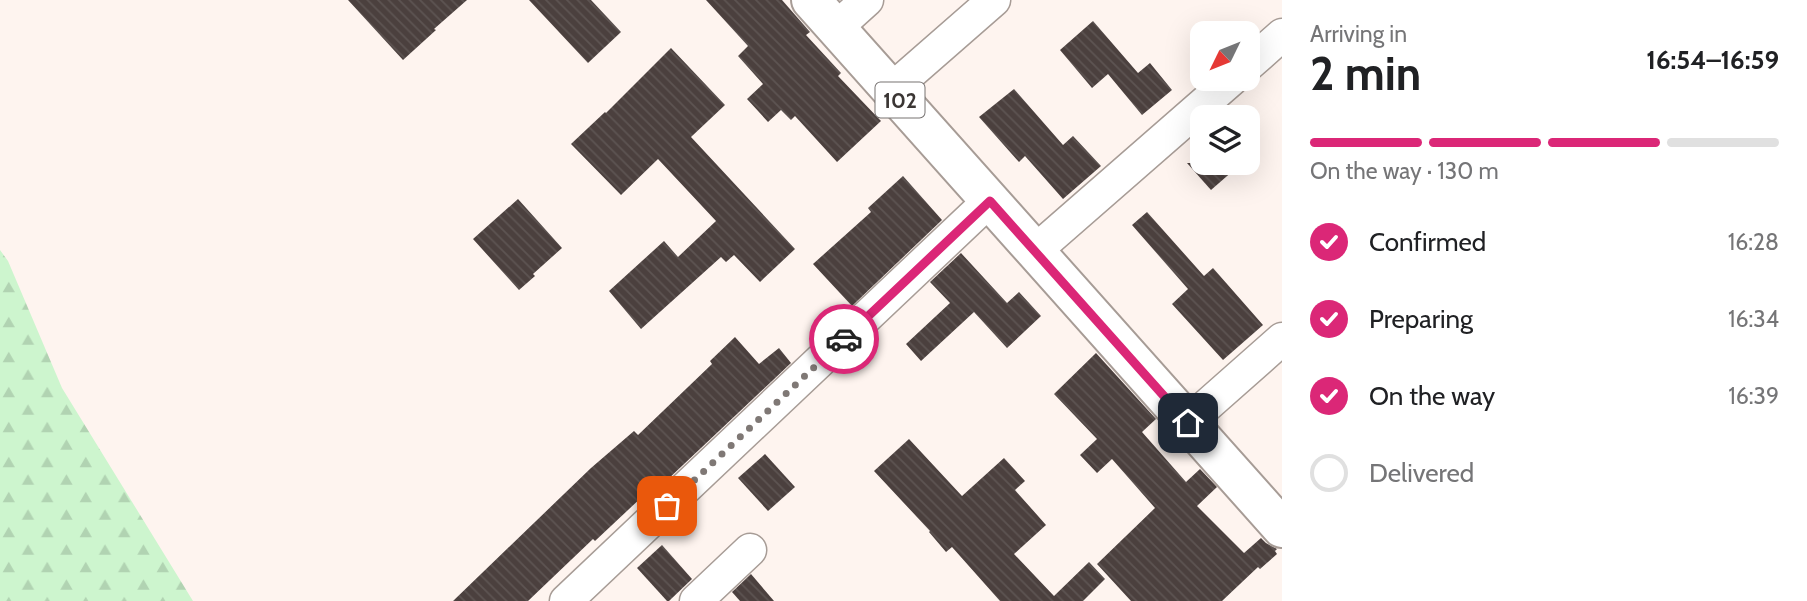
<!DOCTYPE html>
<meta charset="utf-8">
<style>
:root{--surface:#fff;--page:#f2f2f2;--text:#202124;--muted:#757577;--line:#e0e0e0;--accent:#db2777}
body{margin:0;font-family:Cabin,sans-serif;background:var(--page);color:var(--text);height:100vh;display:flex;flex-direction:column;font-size:26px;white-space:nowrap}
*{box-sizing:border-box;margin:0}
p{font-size:23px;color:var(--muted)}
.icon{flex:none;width:38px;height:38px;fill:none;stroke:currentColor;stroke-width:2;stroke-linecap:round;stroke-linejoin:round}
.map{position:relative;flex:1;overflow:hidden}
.sheet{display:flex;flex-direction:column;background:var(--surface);width:525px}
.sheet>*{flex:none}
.needle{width:46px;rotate:227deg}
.fabs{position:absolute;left:1190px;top:21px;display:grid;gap:14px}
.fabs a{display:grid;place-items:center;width:70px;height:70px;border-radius:14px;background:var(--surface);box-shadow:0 7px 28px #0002;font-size:35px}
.pin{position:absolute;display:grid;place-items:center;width:60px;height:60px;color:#fff;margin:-30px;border-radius:14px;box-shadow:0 4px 10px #0006}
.courier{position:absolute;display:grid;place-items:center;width:70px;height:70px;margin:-35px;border:5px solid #db2777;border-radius:50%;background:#fff;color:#222;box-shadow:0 2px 9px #0007}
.head em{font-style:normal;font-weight:700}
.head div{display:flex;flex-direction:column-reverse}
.head{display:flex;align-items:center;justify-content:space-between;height:119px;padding:0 28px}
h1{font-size:46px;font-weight:700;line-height:52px}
.bar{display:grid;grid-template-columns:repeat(4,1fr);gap:10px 7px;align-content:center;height:84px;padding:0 28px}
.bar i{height:9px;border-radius:5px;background:var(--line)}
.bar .active{background:var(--accent)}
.bar p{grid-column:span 4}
ol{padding:0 28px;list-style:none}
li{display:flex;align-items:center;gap:21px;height:77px}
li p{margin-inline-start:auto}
li .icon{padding:7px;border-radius:50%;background:var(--accent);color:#fff;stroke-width:4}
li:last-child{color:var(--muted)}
li i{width:38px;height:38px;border:4px solid var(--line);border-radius:50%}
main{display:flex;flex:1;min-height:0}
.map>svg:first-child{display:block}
.forest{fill:url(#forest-firs)}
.building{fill:url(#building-back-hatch)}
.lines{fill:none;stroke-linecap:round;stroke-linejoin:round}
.minor-casing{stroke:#a79c96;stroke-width:35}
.highway-casing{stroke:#a79c96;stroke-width:42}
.minor{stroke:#fff;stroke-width:32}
.highway{stroke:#fff;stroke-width:38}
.done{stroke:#7f7875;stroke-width:7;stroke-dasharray:0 12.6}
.route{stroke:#db2777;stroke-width:9}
.labels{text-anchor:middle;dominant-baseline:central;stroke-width:7;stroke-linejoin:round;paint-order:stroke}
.shield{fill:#fff;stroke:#767271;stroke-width:2}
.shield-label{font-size:21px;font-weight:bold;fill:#3b3634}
</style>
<main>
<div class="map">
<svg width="1282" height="601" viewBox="0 0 1282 601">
<defs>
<pattern id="forest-firs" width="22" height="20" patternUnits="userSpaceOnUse" patternTransform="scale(1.75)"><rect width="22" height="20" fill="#cdf5ce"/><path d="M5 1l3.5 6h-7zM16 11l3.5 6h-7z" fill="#b1d3b2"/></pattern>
<pattern id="building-back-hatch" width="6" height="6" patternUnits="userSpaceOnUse" patternTransform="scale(1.75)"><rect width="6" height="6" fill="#4b403e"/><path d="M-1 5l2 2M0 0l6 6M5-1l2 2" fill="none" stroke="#5d5452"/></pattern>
</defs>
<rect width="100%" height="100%" fill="#fef4ef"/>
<!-- forest -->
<path class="forest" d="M0,250L8,261L62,388L193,601H0Z"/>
<!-- building -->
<g class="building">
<path d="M348,0H467L434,29L436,30L403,60Z"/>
<path d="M529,0H591L621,32L588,63Z"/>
<path d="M706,0H782L810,32L806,35L841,73L838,76L881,121L837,162L795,116L791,120L781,110L768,122L747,99L763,84L738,56L748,46Z"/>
<path d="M1093,21L1138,73L1150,63L1172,90L1142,115L1108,74L1092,88L1060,50Z"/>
<path d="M671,48L725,105L691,137L795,249L760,282L734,255L726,262L721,257L641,329L609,291L664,241L678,257L716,221L658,159L621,195L571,144L605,112L606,113Z"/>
<path d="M1014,89L1063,145L1073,136L1101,166L1063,199L1025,156L1019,162L979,117Z"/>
<path d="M1187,163H1242L1211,190Z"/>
<path d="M903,176L942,220L852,306L813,264L871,212L868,208Z"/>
<path d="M518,199L562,248L533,274L535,276L519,290L473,239Z"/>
<path d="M1147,212L1204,276L1213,268L1263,325L1223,360L1172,304L1188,289L1132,225Z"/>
<path d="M961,253L1007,303L1019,292L1041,316L1007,348L974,312L921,361L906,344L950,303L930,282Z"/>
<path d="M735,337L759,364L779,348L791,363L647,499L644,495L595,541L593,539L528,601H453L591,468L634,431L638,435L712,364L710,361Z"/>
<path d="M1096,353L1156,419L1142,432L1186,482L1200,469L1217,487L1197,506L1244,553L1261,538L1266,543L1277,549L1275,551L1277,554L1260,569L1258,567L1222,601H1131L1097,564L1155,508L1112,459L1097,473L1080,455L1097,439L1054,394Z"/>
<path d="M909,439L962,496L1004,458L1025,481L1015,490L1046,525L1014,554L1054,596L1089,562L1105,579L1083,601H1000L952,547L946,552L929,532L930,531L874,471Z"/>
<path d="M765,454L795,487L768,511L738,478Z"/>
<path d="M662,545L692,579L669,601H667L637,568Z"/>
<path d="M751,574L774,601H740L732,592Z"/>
</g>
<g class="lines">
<defs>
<g id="minor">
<path d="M836,28L867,0"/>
<path d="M1248,65L1282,35"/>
<path d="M891,90L994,0"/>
<path d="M1035,251L1232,79"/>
<path d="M1187,423L1282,339"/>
<path d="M566,601L990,200"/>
<path d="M696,601L750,550"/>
</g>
<path id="highway" d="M811,0L1282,528"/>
</defs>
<!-- minor casing -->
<use href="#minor" class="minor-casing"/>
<!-- highway casing -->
<use href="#highway" class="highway-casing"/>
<!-- minor -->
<use href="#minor" class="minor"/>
<!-- highway -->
<use href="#highway" class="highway"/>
</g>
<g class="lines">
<!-- done -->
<path class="done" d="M667,506L844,339"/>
<!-- route -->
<path class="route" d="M844,339L990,201L1188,423"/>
</g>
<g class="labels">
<!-- shield labels -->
<rect class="shield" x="875.5" y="82.5" width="49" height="35" rx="5"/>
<g class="shield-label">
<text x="900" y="100">102</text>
</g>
</g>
</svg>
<div class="fabs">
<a><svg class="needle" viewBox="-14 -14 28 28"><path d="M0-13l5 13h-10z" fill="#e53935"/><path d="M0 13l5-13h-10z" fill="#757577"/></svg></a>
<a><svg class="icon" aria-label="layers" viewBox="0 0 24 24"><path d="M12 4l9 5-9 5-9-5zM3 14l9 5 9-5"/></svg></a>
</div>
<div class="pin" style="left:667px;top:506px;background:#ea580c"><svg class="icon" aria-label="bag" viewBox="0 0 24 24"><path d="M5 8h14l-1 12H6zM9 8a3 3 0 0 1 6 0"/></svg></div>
<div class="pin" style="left:1188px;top:423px;background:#1f2937"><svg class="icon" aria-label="home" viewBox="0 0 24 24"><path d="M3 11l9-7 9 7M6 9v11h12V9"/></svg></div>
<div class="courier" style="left:844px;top:339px"><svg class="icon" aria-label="car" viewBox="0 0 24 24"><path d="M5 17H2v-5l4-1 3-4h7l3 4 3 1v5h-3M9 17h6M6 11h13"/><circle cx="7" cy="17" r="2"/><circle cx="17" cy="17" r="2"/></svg></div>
</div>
<section class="sheet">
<div class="head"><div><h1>2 min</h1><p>Arriving in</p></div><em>16:54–16:59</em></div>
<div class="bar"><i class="active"></i><i class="active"></i><i class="active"></i><i></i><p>On the way · 130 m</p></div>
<ol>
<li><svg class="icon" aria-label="check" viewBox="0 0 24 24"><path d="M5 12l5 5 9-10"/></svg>Confirmed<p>16:28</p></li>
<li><svg class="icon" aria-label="check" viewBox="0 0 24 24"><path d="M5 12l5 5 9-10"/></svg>Preparing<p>16:34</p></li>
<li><svg class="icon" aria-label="check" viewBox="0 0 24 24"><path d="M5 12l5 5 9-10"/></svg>On the way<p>16:39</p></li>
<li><i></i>Delivered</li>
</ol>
</section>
</main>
